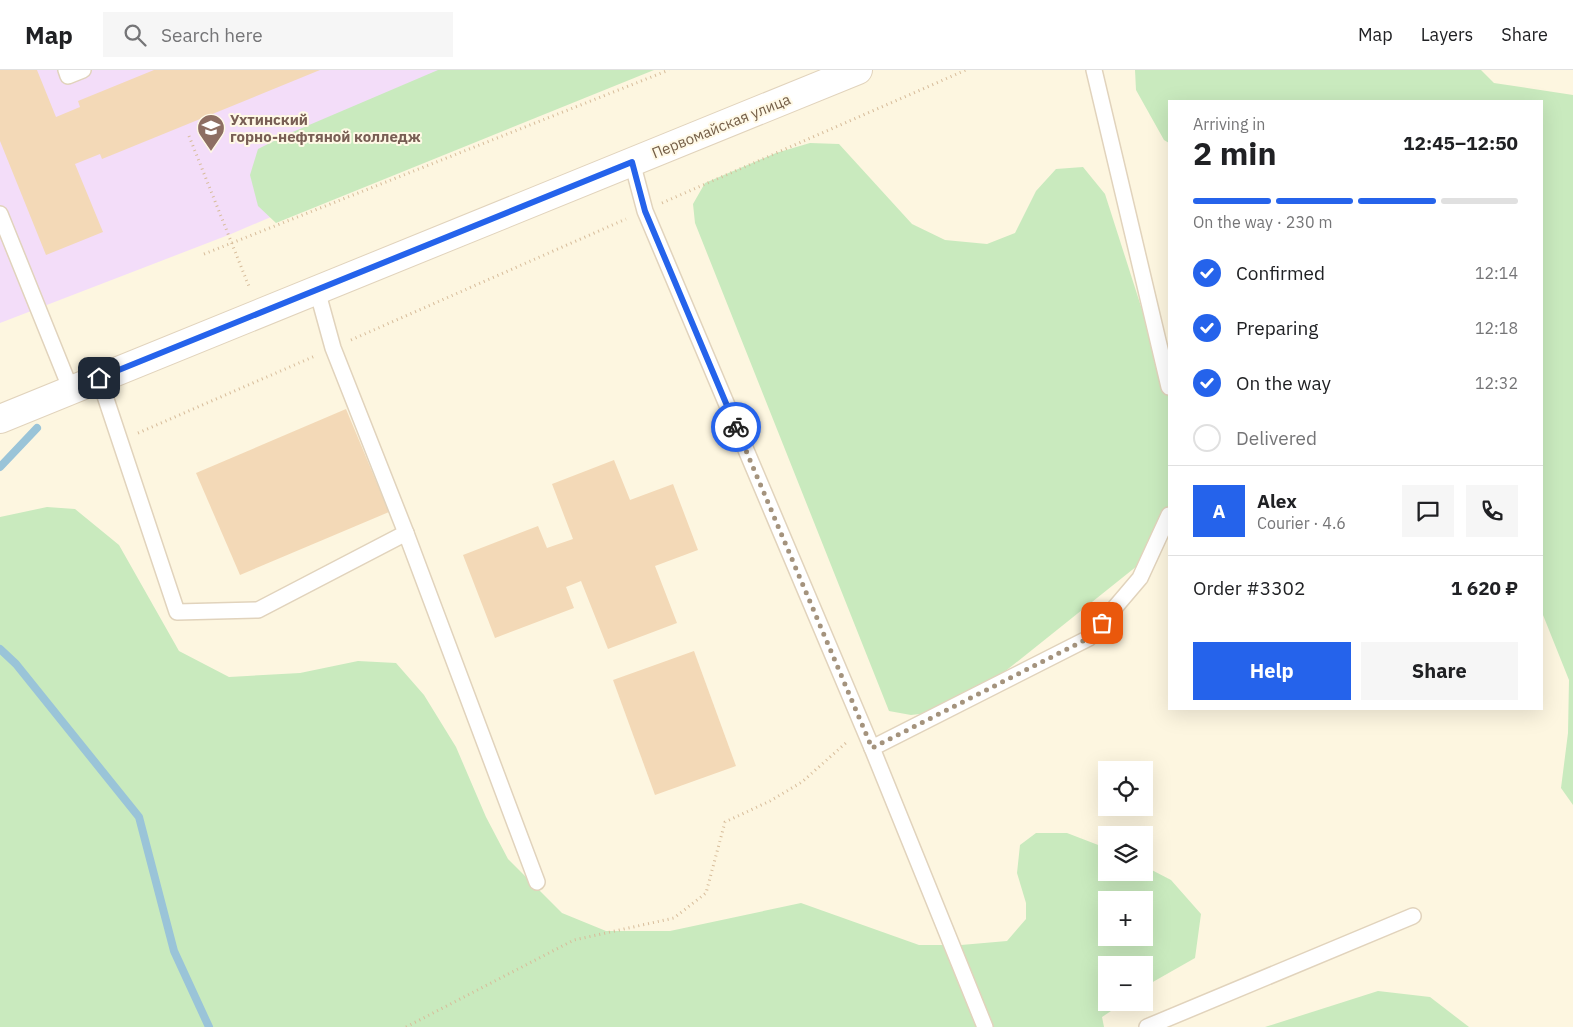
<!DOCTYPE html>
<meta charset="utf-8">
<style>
:root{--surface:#fff;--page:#f6f6f6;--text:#202124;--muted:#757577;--line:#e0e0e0;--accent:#2563eb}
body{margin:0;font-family:"IBM Plex Sans",sans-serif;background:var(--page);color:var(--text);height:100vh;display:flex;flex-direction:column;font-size:19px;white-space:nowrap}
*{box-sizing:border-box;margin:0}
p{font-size:16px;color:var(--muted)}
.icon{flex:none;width:28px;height:28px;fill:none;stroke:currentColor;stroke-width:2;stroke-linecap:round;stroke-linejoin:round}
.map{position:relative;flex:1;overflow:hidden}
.drawer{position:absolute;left:1168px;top:30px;width:375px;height:610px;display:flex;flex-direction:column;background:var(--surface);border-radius:0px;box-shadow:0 5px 20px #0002}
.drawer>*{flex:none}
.tools{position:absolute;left:1098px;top:691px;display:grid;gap:10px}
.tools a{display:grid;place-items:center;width:55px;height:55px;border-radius:0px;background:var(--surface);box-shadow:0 5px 20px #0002;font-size:25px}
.pin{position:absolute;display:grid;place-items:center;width:42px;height:42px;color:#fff;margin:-21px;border-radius:10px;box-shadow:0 2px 8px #0006}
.courier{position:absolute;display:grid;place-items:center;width:50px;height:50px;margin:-25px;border:4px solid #2563eb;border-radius:50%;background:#fff;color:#222;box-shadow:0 1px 6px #0007}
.head em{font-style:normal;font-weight:700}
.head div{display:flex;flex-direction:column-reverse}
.head{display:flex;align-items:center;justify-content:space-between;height:85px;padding:0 25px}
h1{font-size:32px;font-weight:700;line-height:38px}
.bar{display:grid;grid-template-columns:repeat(4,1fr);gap:8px 5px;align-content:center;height:60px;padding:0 25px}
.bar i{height:6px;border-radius:4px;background:var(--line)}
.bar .current{background:var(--accent)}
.bar p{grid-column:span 4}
.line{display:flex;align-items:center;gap:12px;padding:0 25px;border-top:1px solid var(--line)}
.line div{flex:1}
.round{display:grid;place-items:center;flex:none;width:52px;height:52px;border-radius:0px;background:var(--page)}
ol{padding:0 25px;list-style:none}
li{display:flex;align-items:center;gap:15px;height:55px}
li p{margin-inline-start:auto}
li .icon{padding:5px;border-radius:50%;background:var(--accent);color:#fff;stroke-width:4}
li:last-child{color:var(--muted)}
li i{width:28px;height:28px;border:2px solid var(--line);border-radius:50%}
.primary-button{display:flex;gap:10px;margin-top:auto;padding:10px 25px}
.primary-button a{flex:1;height:58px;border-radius:0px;background:var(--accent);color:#fff;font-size:20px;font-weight:700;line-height:58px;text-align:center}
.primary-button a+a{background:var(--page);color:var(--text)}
header{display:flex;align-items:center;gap:30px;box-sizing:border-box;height:70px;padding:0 25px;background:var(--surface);border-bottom:1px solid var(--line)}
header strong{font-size:24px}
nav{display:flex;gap:28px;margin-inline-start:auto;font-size:18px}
.search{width:350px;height:45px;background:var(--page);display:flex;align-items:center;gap:12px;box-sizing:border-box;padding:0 18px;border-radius:0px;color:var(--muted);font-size:19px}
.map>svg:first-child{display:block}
.education{fill:#f3ddf9}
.green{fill:#c9eabe;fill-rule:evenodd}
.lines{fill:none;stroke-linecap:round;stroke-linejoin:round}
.stream{stroke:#9ac4d8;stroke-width:8}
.building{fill:#f3d9b7}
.service-casing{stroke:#e1d3bc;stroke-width:18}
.minor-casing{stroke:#e1d3bc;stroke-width:30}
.path{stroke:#d7bc9a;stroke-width:3;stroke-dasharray:1 4;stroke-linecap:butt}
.service{stroke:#fff;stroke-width:15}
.minor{stroke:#fff;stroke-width:28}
.done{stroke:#a4937d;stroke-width:5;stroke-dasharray:0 9}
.route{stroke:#2563eb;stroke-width:6}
.labels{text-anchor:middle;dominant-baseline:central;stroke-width:4;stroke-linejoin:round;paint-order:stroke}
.education-label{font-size:15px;font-weight:bold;fill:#785e54;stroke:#fff9e6;text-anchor:start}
.street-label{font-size:15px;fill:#745e47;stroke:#fff9e6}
</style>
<header>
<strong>Map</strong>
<div class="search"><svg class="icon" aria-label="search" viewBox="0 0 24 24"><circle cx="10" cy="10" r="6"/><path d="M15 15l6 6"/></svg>Search here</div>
<nav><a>Map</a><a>Layers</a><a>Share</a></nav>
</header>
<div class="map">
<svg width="1573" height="957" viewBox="0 0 1573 957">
<rect width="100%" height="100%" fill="#fdf6e0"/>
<!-- education -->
<path class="education" d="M0,0H615L231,164L0,253Z"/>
<!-- green -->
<g class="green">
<path d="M438,0H654L276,153L258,136L250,105L258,79L288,64Z"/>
<path d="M1135,0H1481L1494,13L1573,25V735L1561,718L1568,663L1569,610L1541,540V31H1169V73L1164,70L1136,20Z"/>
<path d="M810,73L839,74L912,154L945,170L987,174L1015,163L1036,121L1056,99L1083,97L1105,124L1169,324V467L1152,484L983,619L946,641L911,645L889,641L695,153L693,134L705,113L776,83Z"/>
<path d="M47,437L75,439L119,475L179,581L229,607L300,603L358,591L396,593L424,625L456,677L486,747L508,789L562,843L606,861H670L801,833L919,875H961L1007,871L1026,849V833L1017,803L1020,775L1036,763H1067L1106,778V802H1144V796L1171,810L1201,844L1195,888L1144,917V895H1106V932L1123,933L1102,947L1104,957H0V447ZM1106,830H1144V868H1106Z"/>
<path d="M1378,921L1430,927L1469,957H1265Z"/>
</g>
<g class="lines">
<!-- stream -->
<g class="stream">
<path d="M0,397L37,358"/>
<path d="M0,579L16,594L139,747L174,881L209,957"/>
</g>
</g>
<!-- building -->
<g class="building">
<path d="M0,0H37L56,47L80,37L78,31L154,0H320L102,89L100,84L75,94L103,162L46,185L0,71Z"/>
<path d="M346,339L389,442L240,505L196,403Z"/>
<path d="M614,390L630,430L673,414L698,480L655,496L677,553L608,579L581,511L566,517L574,538L495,568L463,485L538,456L547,478L573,469L552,414Z"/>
<path d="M694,581L736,696L655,725L613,610Z"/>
</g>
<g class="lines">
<defs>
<g id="service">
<path d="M66,0L68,6L83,0"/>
<path d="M1094,0L1169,317"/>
<path d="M632,92L645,141L872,678"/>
<path d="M0,144L71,320"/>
<path d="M317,220L333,278L406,463L537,812"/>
<path d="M99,308L177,542L258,540L406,463"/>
<path d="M985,957L872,678L1089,568L1140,508L1169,445"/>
<path d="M1147,957L1413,846"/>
</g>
<path id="minor" d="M0,349L858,0"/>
</defs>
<!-- service casing -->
<use href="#service" class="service-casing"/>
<!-- minor casing -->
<use href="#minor" class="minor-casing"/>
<!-- path -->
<g class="path">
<path d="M189,66L250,219"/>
<path d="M662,133L966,0"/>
<path d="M204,184L669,0"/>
<path d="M351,270L626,149"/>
<path d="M138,363L315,286"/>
<path d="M406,957L574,870L674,848L706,823L725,752L770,731L802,712L848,671"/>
</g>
<!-- service -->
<use href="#service" class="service"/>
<!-- minor -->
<use href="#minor" class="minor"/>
</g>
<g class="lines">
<!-- done -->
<path class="done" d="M736,357L872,678L1089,568L1102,553"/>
<!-- route -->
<path class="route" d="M99,308L632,92L645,141L736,357"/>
</g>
<!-- icons -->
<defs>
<symbol id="university-pin" viewBox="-11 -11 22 30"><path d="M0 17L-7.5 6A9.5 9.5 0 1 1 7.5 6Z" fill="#8d6e63" stroke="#fff9e6"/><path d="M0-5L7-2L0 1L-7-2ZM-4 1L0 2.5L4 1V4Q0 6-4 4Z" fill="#fff"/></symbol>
</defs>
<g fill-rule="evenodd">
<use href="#university-pin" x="195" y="42" width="32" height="43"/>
</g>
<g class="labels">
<!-- education labels -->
<g class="education-label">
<text x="230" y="49">Ухтинский<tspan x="230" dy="17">горно-нефтяной колледж</tspan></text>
</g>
<!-- street labels -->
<g class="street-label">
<text transform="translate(721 56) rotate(-22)">Первомайская улица</text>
</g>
</g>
</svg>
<div class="tools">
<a><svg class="icon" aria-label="locate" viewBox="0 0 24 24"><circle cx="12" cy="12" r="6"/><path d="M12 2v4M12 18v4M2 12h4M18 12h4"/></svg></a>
<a><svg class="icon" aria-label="layers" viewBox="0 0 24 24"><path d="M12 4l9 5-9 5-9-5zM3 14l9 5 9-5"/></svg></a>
<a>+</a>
<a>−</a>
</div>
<div class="pin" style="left:1102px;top:553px;background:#ea580c"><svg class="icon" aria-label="bag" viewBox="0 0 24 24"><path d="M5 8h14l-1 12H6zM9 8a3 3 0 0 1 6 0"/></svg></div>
<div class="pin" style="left:99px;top:308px;background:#1f2937"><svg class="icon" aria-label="home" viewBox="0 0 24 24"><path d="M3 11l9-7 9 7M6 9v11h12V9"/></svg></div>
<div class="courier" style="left:736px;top:357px"><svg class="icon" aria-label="bike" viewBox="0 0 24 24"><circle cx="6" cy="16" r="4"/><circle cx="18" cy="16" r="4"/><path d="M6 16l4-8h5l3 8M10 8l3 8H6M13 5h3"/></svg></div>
<section class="drawer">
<div class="head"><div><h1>2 min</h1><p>Arriving in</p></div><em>12:45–12:50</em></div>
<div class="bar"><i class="current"></i><i class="current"></i><i class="current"></i><i></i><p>On the way · 230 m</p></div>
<ol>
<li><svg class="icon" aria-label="check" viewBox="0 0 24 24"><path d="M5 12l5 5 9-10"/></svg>Confirmed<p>12:14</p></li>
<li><svg class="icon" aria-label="check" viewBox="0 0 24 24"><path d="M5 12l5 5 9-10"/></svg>Preparing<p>12:18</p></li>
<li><svg class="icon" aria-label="check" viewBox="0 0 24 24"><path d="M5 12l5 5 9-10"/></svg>On the way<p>12:32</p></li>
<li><i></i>Delivered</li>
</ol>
<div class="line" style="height:90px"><b class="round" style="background:var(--accent);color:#fff">A</b><div><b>Alex</b><p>Courier · 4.6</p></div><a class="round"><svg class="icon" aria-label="chat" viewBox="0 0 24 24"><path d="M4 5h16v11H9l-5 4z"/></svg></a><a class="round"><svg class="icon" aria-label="phone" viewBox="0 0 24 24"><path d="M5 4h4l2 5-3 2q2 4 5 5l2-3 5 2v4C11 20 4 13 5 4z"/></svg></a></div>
<div class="line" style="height:65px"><div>Order #3302</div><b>1 620 ₽</b></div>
<div class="primary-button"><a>Help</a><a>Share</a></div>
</section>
</div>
